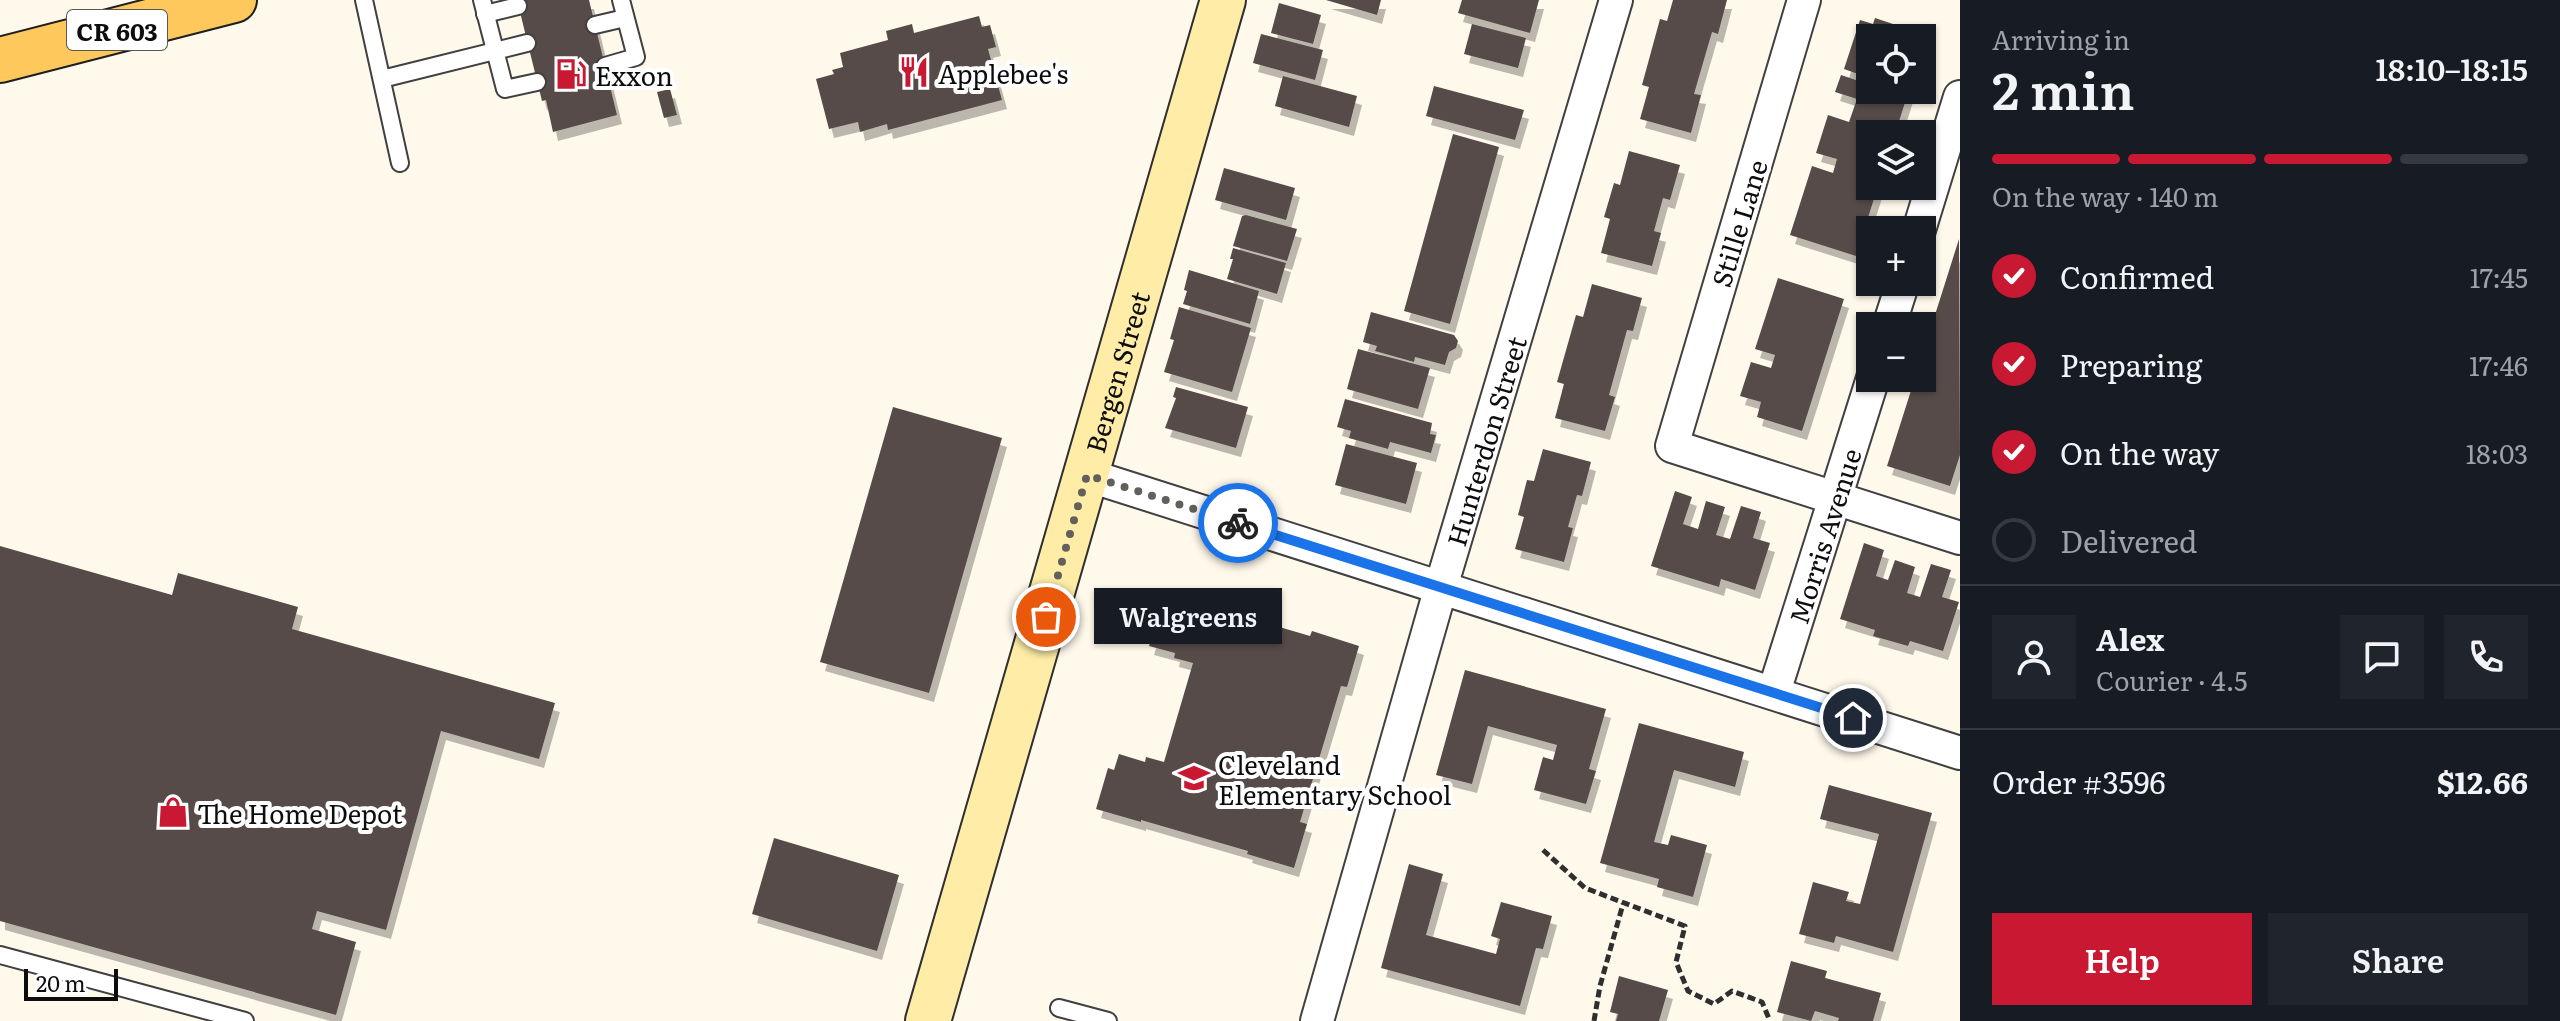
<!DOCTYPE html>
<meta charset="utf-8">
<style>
:root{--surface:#171b24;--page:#20242c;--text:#f1f3f6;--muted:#9ea1a6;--line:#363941;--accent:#c91831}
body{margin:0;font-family:Literata,serif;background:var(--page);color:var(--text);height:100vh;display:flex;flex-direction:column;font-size:30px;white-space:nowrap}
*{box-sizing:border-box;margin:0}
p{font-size:26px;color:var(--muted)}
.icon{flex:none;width:44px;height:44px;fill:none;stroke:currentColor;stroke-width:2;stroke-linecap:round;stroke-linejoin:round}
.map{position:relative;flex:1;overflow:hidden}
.panel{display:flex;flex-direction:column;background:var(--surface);width:600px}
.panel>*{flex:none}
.tools{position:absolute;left:1856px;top:24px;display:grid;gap:16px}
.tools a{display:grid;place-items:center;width:80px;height:80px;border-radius:0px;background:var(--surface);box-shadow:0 2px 6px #0004;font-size:40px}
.scale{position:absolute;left:24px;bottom:20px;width:94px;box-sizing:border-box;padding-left:8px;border:4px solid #0d0d0d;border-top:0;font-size:22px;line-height:28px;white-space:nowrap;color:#0d0d0d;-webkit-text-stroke:6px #fff;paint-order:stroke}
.pin{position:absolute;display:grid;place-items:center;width:68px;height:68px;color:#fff;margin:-34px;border:4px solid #fff;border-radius:50%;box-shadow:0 2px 8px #0007}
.courier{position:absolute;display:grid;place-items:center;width:80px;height:80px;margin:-40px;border:6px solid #1a73e8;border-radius:50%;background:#fff;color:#222;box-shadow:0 2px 10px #0007}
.bubble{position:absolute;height:56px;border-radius:0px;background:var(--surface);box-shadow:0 2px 6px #0004;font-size:26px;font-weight:600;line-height:56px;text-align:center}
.head em{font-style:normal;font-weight:600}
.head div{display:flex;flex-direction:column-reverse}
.head{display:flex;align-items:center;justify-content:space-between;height:136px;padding:0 32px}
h1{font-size:52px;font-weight:600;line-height:60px}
.bar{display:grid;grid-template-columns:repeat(4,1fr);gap:12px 8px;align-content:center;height:96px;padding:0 32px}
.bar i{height:10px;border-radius:6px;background:var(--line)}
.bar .active{background:var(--accent)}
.bar p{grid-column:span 4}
.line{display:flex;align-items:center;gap:20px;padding:0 32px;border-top:2px solid var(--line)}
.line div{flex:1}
.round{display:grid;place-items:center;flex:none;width:84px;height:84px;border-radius:0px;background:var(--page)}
ol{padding:0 32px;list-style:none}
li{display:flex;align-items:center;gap:24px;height:88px}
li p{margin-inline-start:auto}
li .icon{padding:8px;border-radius:50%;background:var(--accent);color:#fff;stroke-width:4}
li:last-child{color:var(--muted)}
li i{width:44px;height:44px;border:4px solid var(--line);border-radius:50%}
.button{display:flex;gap:16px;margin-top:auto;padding:16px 32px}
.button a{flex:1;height:92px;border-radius:0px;background:var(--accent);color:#fff;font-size:32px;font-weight:600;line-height:92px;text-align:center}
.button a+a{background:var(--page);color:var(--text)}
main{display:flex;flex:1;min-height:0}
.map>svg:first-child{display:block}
.building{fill:#564c48;filter:url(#shadow)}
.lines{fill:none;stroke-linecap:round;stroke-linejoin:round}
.service-casing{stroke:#404040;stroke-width:20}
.minor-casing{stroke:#404040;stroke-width:36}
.secondary-casing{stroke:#2f2f2f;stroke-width:48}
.primary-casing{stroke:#1e1e1e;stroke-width:48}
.path{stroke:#2f2f2f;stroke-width:5;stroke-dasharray:8 4;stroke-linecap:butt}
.service{stroke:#fff;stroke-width:16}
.minor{stroke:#fff;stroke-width:32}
.secondary{stroke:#ffeda7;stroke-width:44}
.primary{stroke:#ffc85c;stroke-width:44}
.done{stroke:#62605b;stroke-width:8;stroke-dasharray:0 14.4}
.route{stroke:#1a73e8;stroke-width:10}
.labels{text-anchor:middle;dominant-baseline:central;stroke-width:8;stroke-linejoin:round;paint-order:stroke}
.shield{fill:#fff;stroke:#565656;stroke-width:2}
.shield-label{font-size:24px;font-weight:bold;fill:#0d0d0d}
.poi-label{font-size:26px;fill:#0d0d0d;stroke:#fff;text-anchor:start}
.street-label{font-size:26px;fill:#0d0d0d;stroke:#fff}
</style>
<main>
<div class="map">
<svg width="1960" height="1021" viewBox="0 0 1960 1021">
<defs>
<filter id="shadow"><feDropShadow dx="5" dy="9" stdDeviation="0" flood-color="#0004"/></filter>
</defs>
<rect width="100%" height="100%" fill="#fff9ec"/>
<!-- building -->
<g class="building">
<path d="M517,0H589L617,115L553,132L546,100L542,101Z"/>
<path d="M1326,0H1381L1377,15Z"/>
<path d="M1462,0H1539L1530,33L1458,13Z"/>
<path d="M1673,0H1727L1718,34L1712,32L1694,94L1701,95L1691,133L1640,119L1649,87L1642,85L1660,19L1667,21Z"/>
<path d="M1279,3L1321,15L1313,44L1271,33Z"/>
<path d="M979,16L982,27L990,25L996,47L988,49L1002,100L888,130L887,124L860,132L858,122L829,129L816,79L834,74L832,70L843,67L840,53L888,40L886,31L912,24L914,33Z"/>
<path d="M1875,18L1926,35L1923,46L1922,38H1870V90H1909L1895,134H1870V186H1878L1856,256L1790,235L1812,166L1833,173L1837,159L1816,153L1828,115L1849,122L1857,99L1835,92L1841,75L1856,80L1858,74L1844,69L1860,20L1873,24Z"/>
<path d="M1472,24L1526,38L1518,68L1464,54Z"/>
<path d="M1261,34L1323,50L1315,80L1253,63Z"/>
<path d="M1283,76L1357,96L1349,127L1275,106Z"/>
<path d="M1434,86L1524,110L1515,140L1426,116Z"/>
<path d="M670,89L677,115L664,118L657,92Z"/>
<path d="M1453,134L1499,147L1450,324L1404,311Z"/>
<path d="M1629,151L1680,165L1670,200L1663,198L1654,231L1661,233L1652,266L1601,253L1610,219L1604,217L1614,183L1620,185Z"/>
<path d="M1224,168L1295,188L1286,220L1215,200Z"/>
<path d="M1246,215L1297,229L1287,261L1233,246L1242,216Z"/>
<path d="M1959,239L1960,455L1950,486L1887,466L1915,378H1922V356Z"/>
<path d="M1233,248L1286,263L1277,294L1227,279L1233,259H1230Z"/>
<path d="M1189,270L1259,291L1250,324L1183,304L1187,291L1184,290Z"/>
<path d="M1778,278L1844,299L1802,431L1757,417L1761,402L1740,396L1751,362L1771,368L1775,355L1755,349Z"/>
<path d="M1592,284L1642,298L1633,331L1627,330L1609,395L1615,397L1605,431L1555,418L1564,384L1557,382L1576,315L1583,317Z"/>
<path d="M1179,307L1251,328L1232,392L1164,372L1174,340L1170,339Z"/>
<path d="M1371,312L1454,335L1458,341L1456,348L1449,352L1445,365L1415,357L1414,362L1375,351L1377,346L1363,342Z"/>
<path d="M1358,349L1430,368L1418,409L1347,389Z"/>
<path d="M1176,387L1248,407L1236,448L1165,428L1176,398L1173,397Z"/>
<path d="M1345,399L1432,423L1430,434L1436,435L1431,453L1390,442L1388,449L1349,438L1351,431L1337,427Z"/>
<path d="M893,407L1002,438L929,693L820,662Z"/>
<path d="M1346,444L1417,463L1406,504L1335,485Z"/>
<path d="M1543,449L1591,462L1582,496L1577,495L1568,527L1573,528L1564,562L1515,549L1524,517L1518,515L1527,480L1534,481Z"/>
<path d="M1675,491L1692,497L1683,524L1698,529L1706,501L1725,507L1716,535L1730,539L1741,506L1761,512L1753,538L1770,543L1755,590L1721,579L1719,587L1651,566Z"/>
<path d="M1864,543L1884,550L1876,576L1888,580L1895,560L1915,567L1907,593L1920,597L1931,564L1951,570L1942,597L1959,602L1943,651L1910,641L1908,646L1873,636L1875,630L1840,619Z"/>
<path d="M0,546L172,595L178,573L298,607L292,629L555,703L539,759L441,731L386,930L317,911L312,929L356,942L336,1015L0,921Z"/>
<path d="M1161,589L1206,602L1205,605L1310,636L1312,631L1359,646L1347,687L1341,686L1300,822L1307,824L1294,868L1247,854L1248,851L1141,820V822L1096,809L1108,768L1114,770L1119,754L1145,762L1146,757L1164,762L1193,663L1174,658L1175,653L1149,646L1154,630L1149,629Z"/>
<path d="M1465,670L1606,709L1589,769L1596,771L1586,804L1534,790L1543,757L1553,760L1557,745L1488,726L1472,784L1436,775Z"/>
<path d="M1639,723L1744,752L1735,787L1674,770L1654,842L1668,845L1671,835L1707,845L1693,897L1657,887L1659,879L1600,863Z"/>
<path d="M1829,785L1932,813L1893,952L1836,936L1834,943L1799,934L1813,882L1849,892L1846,901L1860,904L1879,834L1820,819Z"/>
<path d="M774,838L899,875L877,951L752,914Z"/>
<path d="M1409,864L1443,874L1426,935L1496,954L1500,939L1491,936L1501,902L1552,916L1543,949L1536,948L1520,1006L1381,968Z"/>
<path d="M1791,961L1827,971L1825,978L1881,993L1873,1021H1838L1839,1018L1815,1011L1811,1021L1777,1012Z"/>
<path d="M1619,976L1668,990L1659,1021H1616L1618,1014L1610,1012Z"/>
</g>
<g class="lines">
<defs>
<g id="service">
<path d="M364,0L400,163"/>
<path d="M482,0L505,89L537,82"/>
<path d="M485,14L518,6"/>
<path d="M595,25L625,18"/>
<path d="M605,66L636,57L621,0"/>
<path d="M382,79L527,43"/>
<path d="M0,955L245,1021"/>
<path d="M1059,1008L1108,1021"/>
</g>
<g id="minor">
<path d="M1804,0L1672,446L1960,538"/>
<path d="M1919,230L1960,97"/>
<path d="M1889,326L1903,282"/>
<path d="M1087,475L1960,753"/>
<path id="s1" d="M1774,692L1873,378"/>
<path id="s2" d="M1317,1021L1441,587L1616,0"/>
</g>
<g id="secondary">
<path id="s3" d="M928,1021L1223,0"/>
</g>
<path id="primary" d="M0,60L234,0"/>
</defs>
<!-- service casing -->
<use href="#service" class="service-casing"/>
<!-- minor casing -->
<use href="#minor" class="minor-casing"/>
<!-- secondary casing -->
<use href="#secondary" class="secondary-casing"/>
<!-- primary casing -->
<use href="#primary" class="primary-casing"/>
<!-- path -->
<g class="path">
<path d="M1543,850L1585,888L1685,926L1676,962L1688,991L1714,1004L1732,991L1762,1002L1770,1021"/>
<path d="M1594,1021L1600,986L1623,904"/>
</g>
<!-- service -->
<use href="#service" class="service"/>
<!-- minor -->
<use href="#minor" class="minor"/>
<!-- secondary -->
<use href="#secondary" class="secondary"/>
<!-- primary -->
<use href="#primary" class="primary"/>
</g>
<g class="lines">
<!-- done -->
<path class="done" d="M1046,617L1087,475L1238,523"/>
<!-- route -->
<path class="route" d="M1238,523L1853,718"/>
</g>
<!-- icons -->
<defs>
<symbol id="restaurant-bare" viewBox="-9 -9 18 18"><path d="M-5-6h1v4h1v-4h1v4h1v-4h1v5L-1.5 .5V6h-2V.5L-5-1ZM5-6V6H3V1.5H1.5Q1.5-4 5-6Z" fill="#c91831" stroke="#fff" stroke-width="2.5" paint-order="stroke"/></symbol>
<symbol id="fuel-bare" viewBox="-9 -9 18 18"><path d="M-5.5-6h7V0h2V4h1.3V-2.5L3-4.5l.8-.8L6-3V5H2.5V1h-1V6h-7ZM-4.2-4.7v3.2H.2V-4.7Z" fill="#c91831" stroke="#fff" stroke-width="2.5" paint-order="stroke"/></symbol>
<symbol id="school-bare" viewBox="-9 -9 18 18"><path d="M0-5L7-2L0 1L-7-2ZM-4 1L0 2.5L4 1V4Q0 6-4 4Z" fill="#c91831" stroke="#fff" stroke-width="2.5" paint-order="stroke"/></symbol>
<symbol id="shop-bare" viewBox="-9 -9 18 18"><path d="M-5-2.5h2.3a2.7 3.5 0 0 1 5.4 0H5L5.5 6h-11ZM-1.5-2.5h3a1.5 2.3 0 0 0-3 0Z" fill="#c91831" stroke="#fff" stroke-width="2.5" paint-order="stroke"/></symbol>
</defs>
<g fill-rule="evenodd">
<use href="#restaurant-bare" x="892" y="50" width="44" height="44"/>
<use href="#fuel-bare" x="549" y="52" width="44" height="44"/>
<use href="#school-bare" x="1172" y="756" width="44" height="44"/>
<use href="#shop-bare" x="151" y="790" width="44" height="44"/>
</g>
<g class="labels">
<!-- shield labels -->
<rect class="shield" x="67" y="10" width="100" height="40" rx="6"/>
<g class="shield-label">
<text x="117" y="30">CR 603</text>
</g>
<!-- poi labels -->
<g class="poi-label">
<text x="938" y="72">Applebee's</text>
<text x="595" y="74">Exxon</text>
<text x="1218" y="763">Cleveland<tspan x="1218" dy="30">Elementary School</tspan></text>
<text x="197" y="812">The Home Depot</text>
</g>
<!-- street labels -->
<g class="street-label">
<text transform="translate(1738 223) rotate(-73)">Stille Lane</text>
<text stroke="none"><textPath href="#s3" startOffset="676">Bergen Street</textPath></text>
<text stroke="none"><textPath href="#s2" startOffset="604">Hunterdon Street</textPath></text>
<text stroke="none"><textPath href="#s1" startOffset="164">Morris Avenue</textPath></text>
</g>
</g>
</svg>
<div class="tools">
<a><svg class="icon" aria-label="locate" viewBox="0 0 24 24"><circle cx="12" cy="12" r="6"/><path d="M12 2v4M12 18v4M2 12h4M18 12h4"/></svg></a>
<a><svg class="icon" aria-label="layers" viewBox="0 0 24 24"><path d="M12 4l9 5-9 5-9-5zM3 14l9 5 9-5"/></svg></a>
<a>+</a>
<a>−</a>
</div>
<div class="scale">20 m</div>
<div class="pin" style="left:1046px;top:617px;background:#ea580c"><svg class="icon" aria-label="bag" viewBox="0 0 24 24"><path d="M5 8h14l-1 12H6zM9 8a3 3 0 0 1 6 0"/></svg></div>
<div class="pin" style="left:1853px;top:718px;background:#1f2937"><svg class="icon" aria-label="home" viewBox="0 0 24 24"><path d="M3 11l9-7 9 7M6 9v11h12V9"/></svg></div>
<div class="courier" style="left:1238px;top:523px"><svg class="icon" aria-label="bike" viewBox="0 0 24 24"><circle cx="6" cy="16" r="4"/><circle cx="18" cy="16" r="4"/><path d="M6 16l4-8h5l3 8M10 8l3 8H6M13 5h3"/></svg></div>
<div class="bubble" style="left:1094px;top:588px;width:188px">Walgreens</div>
</div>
<section class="panel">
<div class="head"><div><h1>2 min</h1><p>Arriving in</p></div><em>18:10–18:15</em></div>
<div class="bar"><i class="active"></i><i class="active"></i><i class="active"></i><i></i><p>On the way · 140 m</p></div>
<ol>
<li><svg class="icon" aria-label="check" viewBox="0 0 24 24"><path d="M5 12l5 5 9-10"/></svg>Confirmed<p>17:45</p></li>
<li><svg class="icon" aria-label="check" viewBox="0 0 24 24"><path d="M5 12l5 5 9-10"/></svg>Preparing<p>17:46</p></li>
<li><svg class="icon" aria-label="check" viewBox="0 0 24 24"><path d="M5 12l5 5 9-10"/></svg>On the way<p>18:03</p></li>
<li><i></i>Delivered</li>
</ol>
<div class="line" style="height:144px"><a class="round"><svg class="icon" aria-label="person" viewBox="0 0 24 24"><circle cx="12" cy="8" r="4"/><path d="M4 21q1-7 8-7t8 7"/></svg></a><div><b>Alex</b><p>Courier · 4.5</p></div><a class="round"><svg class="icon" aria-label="chat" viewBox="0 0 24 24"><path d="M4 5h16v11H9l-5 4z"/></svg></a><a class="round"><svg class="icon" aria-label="phone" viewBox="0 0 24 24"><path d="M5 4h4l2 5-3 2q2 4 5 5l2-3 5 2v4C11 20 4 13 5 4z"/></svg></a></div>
<div class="line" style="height:104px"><div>Order #3596</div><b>$12.66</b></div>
<div class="button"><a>Help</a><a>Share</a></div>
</section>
</main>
